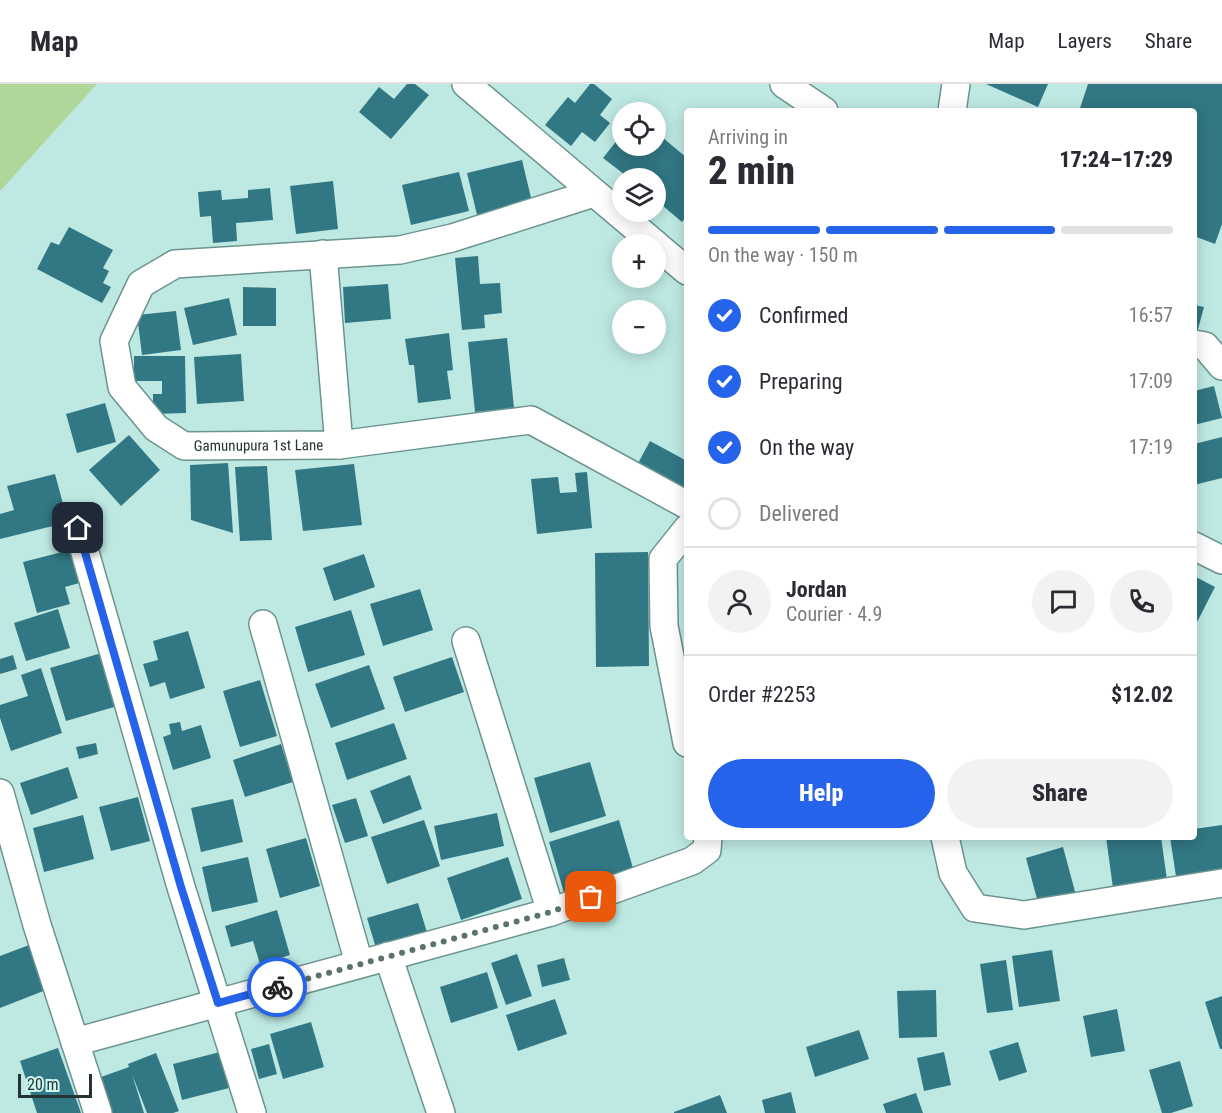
<!DOCTYPE html>
<meta charset="utf-8">
<style>
:root{--surface:#fff;--page:#f2f2f3;--text:#2b2b33;--muted:#7c7c81;--line:#e1e1e2;--accent:#2563eb}
body{margin:0;font-family:"Roboto Condensed",sans-serif;background:var(--page);color:var(--text);height:100vh;display:flex;flex-direction:column;font-size:22px;white-space:nowrap}
*{box-sizing:border-box;margin:0}
p{font-size:20px;color:var(--muted)}
.icon{flex:none;width:33px;height:33px;fill:none;stroke:currentColor;stroke-width:2;stroke-linecap:round;stroke-linejoin:round}
.map{position:relative;flex:1;overflow:hidden}
.side{position:absolute;left:684px;top:24px;width:513px;height:732px;display:flex;flex-direction:column;background:var(--surface);border-radius:6px;box-shadow:0 3px 15px #0003}
.side>*{flex:none}
.fabs{position:absolute;left:612px;top:18px;display:grid;gap:12px}
.fabs a{display:grid;place-items:center;width:54px;height:54px;border-radius:50%;background:var(--surface);box-shadow:0 3px 15px #0003;font-size:30px}
.scale{position:absolute;left:18px;bottom:15px;width:74px;box-sizing:border-box;padding-left:6px;border:3px solid #243432;border-top:0;font-size:16px;line-height:21px;white-space:nowrap;color:#243432;-webkit-text-stroke:4px #cbf6f0;paint-order:stroke}
.pin{position:absolute;display:grid;place-items:center;width:51px;height:51px;color:#fff;margin:-26px;border-radius:12px;box-shadow:0 3px 9px #0006}
.courier{position:absolute;display:grid;place-items:center;width:60px;height:60px;margin:-30px;border:4px solid #2563eb;border-radius:50%;background:#fff;color:#222;box-shadow:0 2px 8px #0007}
.headline em{font-style:normal;font-weight:800}
.headline div{display:flex;flex-direction:column-reverse}
.headline{display:flex;align-items:center;justify-content:space-between;height:102px;padding:0 24px}
h1{font-size:39px;font-weight:800;line-height:45px}
.bar{display:grid;grid-template-columns:repeat(4,1fr);gap:9px 6px;align-content:center;height:72px;padding:0 24px}
.bar i{height:8px;border-radius:4px;background:var(--line)}
.bar .active{background:var(--accent)}
.bar p{grid-column:span 4}
.line{display:flex;align-items:center;gap:15px;padding:0 24px;border-top:2px solid var(--line)}
.line div{flex:1}
.round{display:grid;place-items:center;flex:none;width:63px;height:63px;border-radius:32px;background:var(--page)}
ol{padding:0 24px;list-style:none}
li{display:flex;align-items:center;gap:18px;height:66px}
li p{margin-inline-start:auto}
li .icon{padding:6px;border-radius:50%;background:var(--accent);color:#fff;stroke-width:4}
li:last-child{color:var(--muted)}
li i{width:33px;height:33px;border:3px solid var(--line);border-radius:50%}
.button{display:flex;gap:12px;margin-top:auto;padding:12px 24px}
.button a{flex:1;height:69px;border-radius:36px;background:var(--accent);color:#fff;font-size:24px;font-weight:800;line-height:69px;text-align:center}
.button a+a{background:var(--page);color:var(--text)}
header{display:flex;align-items:center;gap:36px;box-sizing:border-box;height:84px;padding:0 30px;background:var(--surface);border-bottom:2px solid var(--line)}
header strong{font-size:28px}
nav{display:flex;gap:33px;margin-inline-start:auto;font-size:21px}
.map>svg:first-child{display:block}
.green{fill:#b0d699}
.building{fill:#327784}
.lines{fill:none;stroke-linecap:round;stroke-linejoin:round}
.street-casing{stroke:#6c948f;stroke-width:30}
.street{stroke:#fff;stroke-width:27}
.done{stroke:#5a7370;stroke-width:6;stroke-dasharray:0 10.8}
.route{stroke:#2563eb;stroke-width:8}
.labels{text-anchor:middle;dominant-baseline:central;stroke-width:6;stroke-linejoin:round;paint-order:stroke}
.street-label{font-size:15px;fill:#243432;stroke:#cbf6f0}
</style>
<header>
<strong>Map</strong>
<nav><a>Map</a><a>Layers</a><a>Share</a></nav>
</header>
<div class="map">
<svg width="1222" height="1029" viewBox="0 0 1222 1029">
<rect width="100%" height="100%" fill="#bee9e3"/>
<!-- green -->
<path class="green" d="M0,0H97L0,107Z"/>
<!-- building -->
<g class="building">
<path d="M407,0H415L429,11L391,55L359,28L379,3L394,15Z"/>
<path d="M590,0H594L612,15L600,31L610,39L595,58L582,48L571,62L545,41L568,13L575,19Z"/>
<path d="M986,0H1048L1038,23Z"/>
<path d="M1088,0H1222V140L1215,160L1194,152V27H1079Z"/>
<path d="M656,48L687,74V131L682,138L656,116V94H629L603,74L622,50V62H656Z"/>
<path d="M522,76L532,118L477,131L467,89Z"/>
<path d="M459,88L469,127L411,141L402,101Z"/>
<path d="M333,97L338,145L296,150L290,102Z"/>
<path d="M270,104L273,136L236,139L237,157L213,159L211,132L200,133L198,108L221,106L222,116L248,114V106Z"/>
<path d="M69,143L113,166L103,184L109,187L103,199L111,203L102,219L37,185L51,158L59,161Z"/>
<path d="M478,172L480,200L500,199L502,229L484,231L485,244L462,246L455,174Z"/>
<path d="M388,200L391,235L345,239L343,203Z"/>
<path d="M243,203L276,204V242H243Z"/>
<path d="M229,214L237,251L193,261L184,224Z"/>
<path d="M1194,221L1204,223L1195,256L1194,255Z"/>
<path d="M176,227L181,266L142,271L137,231Z"/>
<path d="M449,249L453,286L447,287L451,315L418,319L414,281H409L405,255Z"/>
<path d="M507,254L514,324L475,328L468,258Z"/>
<path d="M241,270L244,317L197,320L194,273Z"/>
<path d="M134,272H185L186,329L153,330V310H162V297H134Z"/>
<path d="M1214,302L1222,334L1194,341V307Z"/>
<path d="M105,319L116,358L77,369L66,330Z"/>
<path d="M129,351L160,386L121,422L89,386Z"/>
<path d="M1222,353V394L1194,401V360Z"/>
<path d="M650,357L687,377V411L636,383Z"/>
<path d="M228,379L233,449L191,436L190,381Z"/>
<path d="M354,380L362,441L303,447L295,386Z"/>
<path d="M267,382L272,456L240,457L235,383Z"/>
<path d="M587,388L592,444L537,450L531,395L558,393L560,409L577,408L575,389Z"/>
<path d="M55,390L65,427L58,428L61,440L0,455V430L14,426L7,402Z"/>
<path d="M74,465L83,498L65,503L70,520L37,529L23,478Z"/>
<path d="M648,468L649,582L596,583L595,469Z"/>
<path d="M364,470L375,503L334,517L323,484Z"/>
<path d="M1194,492L1215,503L1194,544Z"/>
<path d="M420,505L433,546L383,562L370,520Z"/>
<path d="M58,525L70,564L26,577L14,539Z"/>
<path d="M351,526L365,571L308,588L295,543Z"/>
<path d="M188,547L205,604L170,615L165,598L150,603L143,580L158,576L153,557Z"/>
<path d="M105,568L121,621L66,637L50,584Z"/>
<path d="M13,571L17,585L0,590V575Z"/>
<path d="M452,573L464,608L405,628L393,593Z"/>
<path d="M369,581L385,625L331,644L315,600Z"/>
<path d="M41,584L62,649L11,667L0,634V621L28,612L21,591Z"/>
<path d="M260,596L277,652L240,663L223,607Z"/>
<path d="M180,638L182,647L201,641L211,674L173,686L163,653L171,650L169,640Z"/>
<path d="M394,639L407,675L347,696L335,659Z"/>
<path d="M96,659L98,670L79,675L76,663Z"/>
<path d="M281,660L293,698L245,713L233,676Z"/>
<path d="M590,678L606,732L550,749L534,694Z"/>
<path d="M68,683L78,714L31,731L20,699Z"/>
<path d="M410,691L422,725L383,740L370,707Z"/>
<path d="M138,713L150,757L111,767L99,723Z"/>
<path d="M356,714L368,752L345,759L332,721Z"/>
<path d="M233,715L243,758L201,768L191,724Z"/>
<path d="M497,729L504,762L441,776L434,742Z"/>
<path d="M83,731L94,775L44,788L33,744Z"/>
<path d="M424,736L440,782L387,800L371,753Z"/>
<path d="M619,736L635,791L565,812L549,758Z"/>
<path d="M1222,741V792L1177,799L1170,753H1194V745Z"/>
<path d="M1106,753H1161L1167,796L1113,804Z"/>
<path d="M306,754L320,802L280,814L266,765Z"/>
<path d="M1063,763L1077,815L1040,826L1026,774Z"/>
<path d="M248,773L258,818L212,828L202,783Z"/>
<path d="M508,773L522,815L461,836L447,794Z"/>
<path d="M418,819L429,855L378,871L367,834Z"/>
<path d="M277,826L290,871L260,880L253,857L231,863L225,842Z"/>
<path d="M29,861L46,906L0,924V872Z"/>
<path d="M1052,866L1060,917L1019,923L1012,872Z"/>
<path d="M517,870L532,912L506,921L491,879Z"/>
<path d="M564,874L570,896L542,903L537,881Z"/>
<path d="M1006,876L1013,926L987,929L980,880Z"/>
<path d="M487,888L498,924L451,939L440,903Z"/>
<path d="M936,906L937,953L899,954L897,907Z"/>
<path d="M1222,912V965H1220L1205,918Z"/>
<path d="M555,915L567,950L518,967L506,931Z"/>
<path d="M1117,925L1125,967L1091,973L1083,932Z"/>
<path d="M311,938L324,983L283,995L270,950Z"/>
<path d="M859,946L869,975L815,993L806,963Z"/>
<path d="M1018,958L1027,988L999,997L989,967Z"/>
<path d="M269,960L277,990L259,995L251,965Z"/>
<path d="M58,964L81,1029H37L20,977Z"/>
<path d="M220,968L229,1004L182,1016L173,980Z"/>
<path d="M944,968L951,1001L924,1007L917,974Z"/>
<path d="M156,969L179,1027L173,1029H147L132,990L144,1029H112L101,993L129,983L128,980Z"/>
<path d="M1180,977L1193,1022L1171,1029H1162L1149,986Z"/>
<path d="M791,1008L796,1029H765L762,1016Z"/>
<path d="M916,1009L923,1029H886L883,1020Z"/>
<path d="M720,1011L727,1029H674V1028Z"/>
</g>
<g class="lines">
<defs>
<g id="street">
<path d="M466,0L655,160"/>
<path d="M784,0L824,27"/>
<path d="M952,27L956,0"/>
<path id="s1" d="M594,109L452,154L400,166L175,180L141,200L114,257L122,303L156,344L184,362L339,361L531,336L687,421"/>
<path d="M656,161L687,187"/>
<path d="M323,170L339,361"/>
<path d="M1194,260L1205,262L1222,282"/>
<path d="M78,444L181,803L252,1029"/>
<path d="M687,445L663,475L664,542L687,659"/>
<path d="M1194,462L1222,476"/>
<path d="M263,540L359,879"/>
<path d="M466,557L551,828"/>
<path d="M0,709L37,841L98,1029"/>
<path d="M945,753L953,789L975,824L1024,831L1222,799"/>
<path d="M388,872L441,1029"/>
<path d="M75,958L551,828L692,777L707,766L708,753"/>
</g>
</defs>
<!-- street casing -->
<use href="#street" class="street-casing"/>
<!-- street -->
<use href="#street" class="street"/>
</g>
<g class="lines">
<!-- done -->
<path class="done" d="M277,903L551,828L591,813"/>
<!-- route -->
<path class="route" d="M78,444L181,803L218,919L277,903"/>
</g>
<g class="labels">
<!-- street labels -->
<g class="street-label">
<text stroke="none"><textPath href="#s1" startOffset="738">Gamunupura 1st Lane</textPath></text>
</g>
</g>
</svg>
<div class="fabs">
<a><svg class="icon" aria-label="locate" viewBox="0 0 24 24"><circle cx="12" cy="12" r="6"/><path d="M12 2v4M12 18v4M2 12h4M18 12h4"/></svg></a>
<a><svg class="icon" aria-label="layers" viewBox="0 0 24 24"><path d="M12 4l9 5-9 5-9-5zM3 14l9 5 9-5"/></svg></a>
<a>+</a>
<a>−</a>
</div>
<div class="scale">20 m</div>
<div class="pin" style="left:591px;top:813px;background:#ea580c"><svg class="icon" aria-label="bag" viewBox="0 0 24 24"><path d="M5 8h14l-1 12H6zM9 8a3 3 0 0 1 6 0"/></svg></div>
<div class="pin" style="left:78px;top:444px;background:#1f2937"><svg class="icon" aria-label="home" viewBox="0 0 24 24"><path d="M3 11l9-7 9 7M6 9v11h12V9"/></svg></div>
<div class="courier" style="left:277px;top:903px"><svg class="icon" aria-label="bike" viewBox="0 0 24 24"><circle cx="6" cy="16" r="4"/><circle cx="18" cy="16" r="4"/><path d="M6 16l4-8h5l3 8M10 8l3 8H6M13 5h3"/></svg></div>
<section class="side">
<div class="headline"><div><h1>2 min</h1><p>Arriving in</p></div><em>17:24–17:29</em></div>
<div class="bar"><i class="active"></i><i class="active"></i><i class="active"></i><i></i><p>On the way · 150 m</p></div>
<ol>
<li><svg class="icon" aria-label="check" viewBox="0 0 24 24"><path d="M5 12l5 5 9-10"/></svg>Confirmed<p>16:57</p></li>
<li><svg class="icon" aria-label="check" viewBox="0 0 24 24"><path d="M5 12l5 5 9-10"/></svg>Preparing<p>17:09</p></li>
<li><svg class="icon" aria-label="check" viewBox="0 0 24 24"><path d="M5 12l5 5 9-10"/></svg>On the way<p>17:19</p></li>
<li><i></i>Delivered</li>
</ol>
<div class="line" style="height:108px"><a class="round"><svg class="icon" aria-label="person" viewBox="0 0 24 24"><circle cx="12" cy="8" r="4"/><path d="M4 21q1-7 8-7t8 7"/></svg></a><div><b>Jordan</b><p>Courier · 4.9</p></div><a class="round"><svg class="icon" aria-label="chat" viewBox="0 0 24 24"><path d="M4 5h16v11H9l-5 4z"/></svg></a><a class="round"><svg class="icon" aria-label="phone" viewBox="0 0 24 24"><path d="M5 4h4l2 5-3 2q2 4 5 5l2-3 5 2v4C11 20 4 13 5 4z"/></svg></a></div>
<div class="line" style="height:78px"><div>Order #2253</div><b>$12.02</b></div>
<div class="button"><a>Help</a><a>Share</a></div>
</section>
</div>
